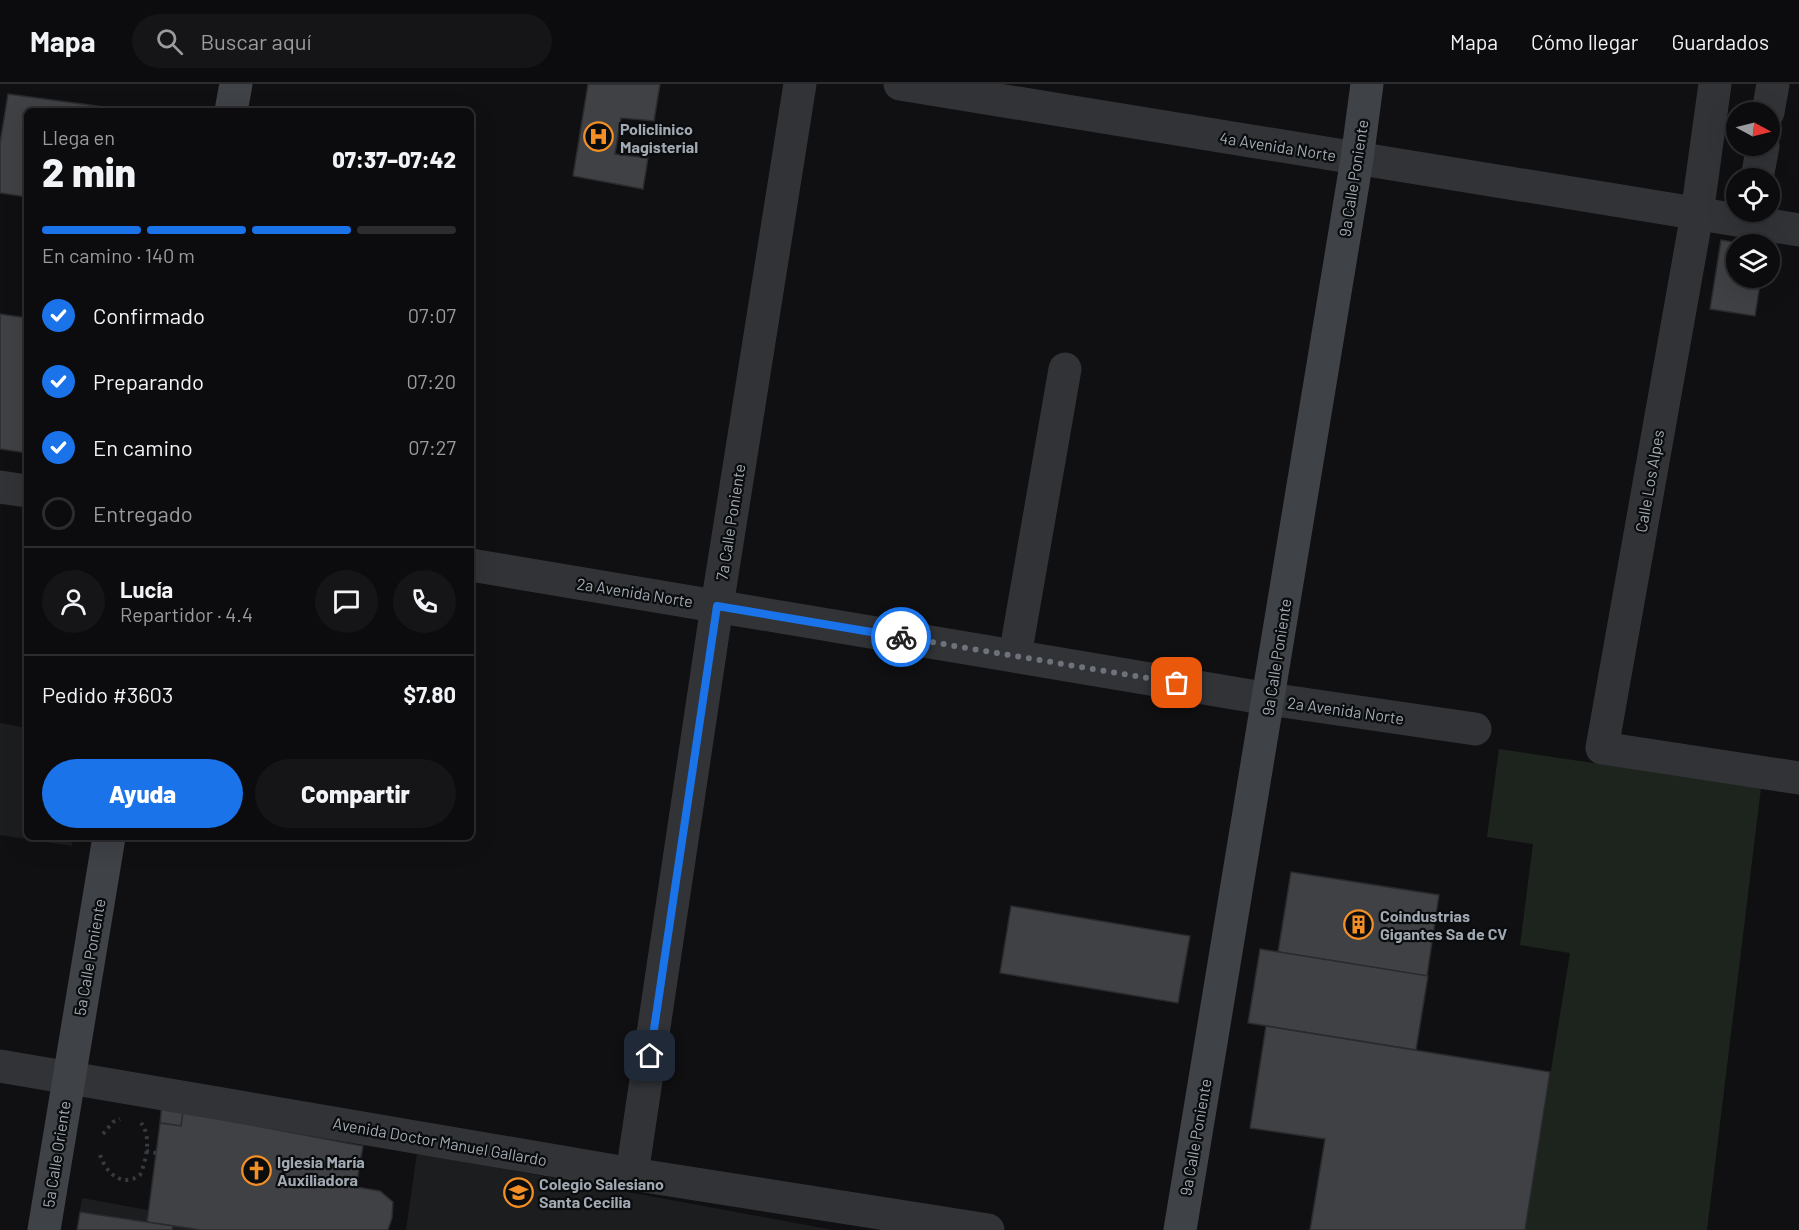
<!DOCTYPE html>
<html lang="es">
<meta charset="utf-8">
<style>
:root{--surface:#0c0c0e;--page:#151517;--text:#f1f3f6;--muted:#9a9b9e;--line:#2c2c2e;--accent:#1a73e8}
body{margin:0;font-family:Barlow,sans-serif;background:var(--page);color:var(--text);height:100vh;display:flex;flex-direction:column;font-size:22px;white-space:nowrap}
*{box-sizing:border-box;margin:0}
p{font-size:20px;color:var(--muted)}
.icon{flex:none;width:33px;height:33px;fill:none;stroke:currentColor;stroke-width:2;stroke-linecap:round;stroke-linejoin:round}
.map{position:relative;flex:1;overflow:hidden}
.panel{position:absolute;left:24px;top:24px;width:450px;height:732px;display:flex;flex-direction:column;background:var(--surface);border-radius:9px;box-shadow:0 6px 24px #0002,0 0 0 2px var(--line)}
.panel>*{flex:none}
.needle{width:39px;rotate:97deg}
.controls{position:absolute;left:1726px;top:18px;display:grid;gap:12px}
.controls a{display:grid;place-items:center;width:54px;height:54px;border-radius:50%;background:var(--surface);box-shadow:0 6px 24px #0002,0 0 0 2px var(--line);font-size:30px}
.pin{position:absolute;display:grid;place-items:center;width:51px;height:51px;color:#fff;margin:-26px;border-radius:12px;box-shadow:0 3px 9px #0006}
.courier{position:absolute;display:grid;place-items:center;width:60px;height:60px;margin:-30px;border:4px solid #1a73e8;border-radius:50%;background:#fff;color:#222;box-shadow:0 2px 8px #0007}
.head em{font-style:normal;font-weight:800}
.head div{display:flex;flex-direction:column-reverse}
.head{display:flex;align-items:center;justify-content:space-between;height:102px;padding:0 18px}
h1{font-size:39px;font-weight:800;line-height:45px}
.bar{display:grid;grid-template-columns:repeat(4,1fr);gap:9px 6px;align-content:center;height:72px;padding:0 18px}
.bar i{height:8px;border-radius:4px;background:var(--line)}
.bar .selected{background:var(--accent)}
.bar p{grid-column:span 4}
.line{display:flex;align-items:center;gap:15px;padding:0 18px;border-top:2px solid var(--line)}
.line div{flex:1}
.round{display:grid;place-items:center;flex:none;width:63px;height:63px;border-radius:32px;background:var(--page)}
ol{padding:0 18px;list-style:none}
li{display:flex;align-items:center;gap:18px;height:66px}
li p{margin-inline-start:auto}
li .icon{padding:6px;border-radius:50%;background:var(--accent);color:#fff;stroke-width:4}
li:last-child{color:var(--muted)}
li i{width:33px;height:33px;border:3px solid var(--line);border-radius:50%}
.button{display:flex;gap:12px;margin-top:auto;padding:12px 18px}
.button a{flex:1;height:69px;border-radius:36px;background:var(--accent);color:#fff;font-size:24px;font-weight:800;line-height:69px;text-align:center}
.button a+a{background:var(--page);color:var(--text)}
header{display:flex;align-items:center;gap:36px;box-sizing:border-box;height:84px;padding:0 30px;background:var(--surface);border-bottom:2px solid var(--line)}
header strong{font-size:28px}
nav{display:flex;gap:33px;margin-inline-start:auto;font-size:21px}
.search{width:420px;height:54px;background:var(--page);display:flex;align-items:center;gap:15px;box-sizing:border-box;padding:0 21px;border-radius:33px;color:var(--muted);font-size:22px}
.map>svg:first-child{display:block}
.built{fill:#1c1d1f}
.green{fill:#1d241d}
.building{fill:#3f4145;stroke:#2a2b2e;stroke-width:1.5}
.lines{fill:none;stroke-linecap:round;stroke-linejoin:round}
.path{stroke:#373a3e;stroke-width:4;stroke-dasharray:3 4.5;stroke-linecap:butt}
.minor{stroke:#313337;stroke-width:33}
.secondary{stroke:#3f4247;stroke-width:33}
.done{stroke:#6e737b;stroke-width:6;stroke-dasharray:0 10.8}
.route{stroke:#1a73e8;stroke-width:8}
.labels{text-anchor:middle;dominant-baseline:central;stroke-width:4.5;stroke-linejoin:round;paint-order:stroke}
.poi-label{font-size:16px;font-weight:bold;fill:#a1a9b3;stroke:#0b0c0d;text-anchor:start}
.street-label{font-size:16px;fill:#a1a9b3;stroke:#0b0c0d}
</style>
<header>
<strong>Mapa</strong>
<div class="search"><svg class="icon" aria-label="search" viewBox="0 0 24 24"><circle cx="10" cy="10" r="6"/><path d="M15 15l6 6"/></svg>Buscar aquí</div>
<nav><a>Mapa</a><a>Cómo llegar</a><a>Guardados</a></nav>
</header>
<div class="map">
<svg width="1799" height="1146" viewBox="0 0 1799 1146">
<rect width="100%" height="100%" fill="#101012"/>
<!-- built -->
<g class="built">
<path d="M0,639L27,644V753H73L72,762L0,751Z"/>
<path d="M417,1069L833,1146H406Z"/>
<path d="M82,1114L148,1126L147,1138L201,1146H77Z"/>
</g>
<!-- green -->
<path class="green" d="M1499,665L1761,704L1707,1146H1525L1570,869L1520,861L1533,760L1487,753Z"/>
<!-- building -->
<g class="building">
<path d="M588,0H660L654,37L621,34L615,70L648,74L643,105L573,92Z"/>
<path d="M8,10L134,27H27V113L0,109V59Z"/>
<path d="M1721,156L1745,160H1737V194H1761L1755,232L1710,225Z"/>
<path d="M0,230L27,234V369L0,365Z"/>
<path d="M1291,788L1439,811L1427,892L1278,868Z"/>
<path d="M1011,822L1190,852L1178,919L1000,889Z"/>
<path d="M1260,865L1428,892L1416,966L1248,939Z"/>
<path d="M1266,942L1550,988L1525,1146H1310L1325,1055L1250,1044Z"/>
<path d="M162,1020L184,1023L181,1042L160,1039Z"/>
<path d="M183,1028L363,1062L356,1103L380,1107L393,1118L392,1134L388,1146H201L147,1138L160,1039L181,1042Z"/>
<path d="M80,1128L173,1142L172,1146H77Z"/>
</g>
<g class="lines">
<!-- path -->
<g class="path">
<path d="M103,1050L113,1038L120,1035"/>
<path d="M146,1067L156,1069"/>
<path d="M100,1071C106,1089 122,1104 140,1091C146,1077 152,1052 141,1039"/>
</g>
<!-- minor -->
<g class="minor">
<path d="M900,0L1799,146"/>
<path d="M1715,0L1697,130L1602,664L1799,694"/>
<path d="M1768,28L1773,0"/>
<path d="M1757,94L1763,62"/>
<path d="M0,403L27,407"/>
<path d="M471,481L1269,615L1475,645"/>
<path d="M1015,572L1065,285"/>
<path d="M0,982L632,1090L988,1146"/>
<path d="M632,1090L717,522L800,0"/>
</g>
<!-- secondary -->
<g class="secondary">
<path d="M231,27L236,0"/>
<path d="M44,1146L109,753"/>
<path d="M1180,1146L1357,75L1367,0"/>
</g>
</g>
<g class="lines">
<!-- done -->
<path class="done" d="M901,553L1177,599"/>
<!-- route -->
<path class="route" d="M650,972L717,522L901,553"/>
</g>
<!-- icons -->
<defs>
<symbol id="hospital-ring" viewBox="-11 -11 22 22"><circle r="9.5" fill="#0b0c0d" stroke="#f48f26" stroke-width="1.5"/><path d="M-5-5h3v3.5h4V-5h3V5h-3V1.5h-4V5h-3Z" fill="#f48f26"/></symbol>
<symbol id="building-ring" viewBox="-11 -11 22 22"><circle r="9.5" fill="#0b0c0d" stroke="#f48f26" stroke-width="1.5"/><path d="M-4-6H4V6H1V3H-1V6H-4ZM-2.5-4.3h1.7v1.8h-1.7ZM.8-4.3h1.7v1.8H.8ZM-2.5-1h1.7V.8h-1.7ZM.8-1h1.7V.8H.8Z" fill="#f48f26"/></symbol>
<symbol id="church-ring" viewBox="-11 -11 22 22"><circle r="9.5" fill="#0b0c0d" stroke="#f48f26" stroke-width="1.5"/><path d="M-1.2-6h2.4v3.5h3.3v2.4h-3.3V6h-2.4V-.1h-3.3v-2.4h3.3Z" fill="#f48f26"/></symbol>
<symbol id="school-ring" viewBox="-11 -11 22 22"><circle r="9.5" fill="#0b0c0d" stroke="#f48f26" stroke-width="1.5"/><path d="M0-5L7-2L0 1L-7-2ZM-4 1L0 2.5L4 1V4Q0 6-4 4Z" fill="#f48f26"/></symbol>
</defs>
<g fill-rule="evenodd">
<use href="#hospital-ring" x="582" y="36" width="33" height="33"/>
<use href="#building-ring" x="1342" y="824" width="33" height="33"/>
<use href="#church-ring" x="240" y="1070" width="33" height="33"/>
<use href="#school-ring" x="502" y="1092" width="33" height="33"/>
</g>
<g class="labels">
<!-- poi labels -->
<g class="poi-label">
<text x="620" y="44">Policlinico<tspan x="620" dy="18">Magisterial</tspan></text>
<text x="1380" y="831">Coindustrias<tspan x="1380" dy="18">Gigantes Sa de CV</tspan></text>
<text x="277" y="1077">Iglesia María<tspan x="277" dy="18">Auxiliadora</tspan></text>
<text x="539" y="1099">Colegio Salesiano<tspan x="539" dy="18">Santa Cecilia</tspan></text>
</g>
<!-- street labels -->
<g class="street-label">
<text transform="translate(1278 62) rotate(9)">4a Avenida Norte</text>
<text transform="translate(1353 94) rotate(-81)">9a Calle Poniente</text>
<text transform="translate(1649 397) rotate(-80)">Calle Los Alpes</text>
<text transform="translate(730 438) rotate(-81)">7a Calle Poniente</text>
<text transform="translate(635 508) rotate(9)">2a Avenida Norte</text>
<text transform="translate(1276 573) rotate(-81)">9a Calle Poniente</text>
<text transform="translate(1346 626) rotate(8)">2a Avenida Norte</text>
<text transform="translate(89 873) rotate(-80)">5a Calle Poniente</text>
<text transform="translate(1195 1053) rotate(-80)">9a Calle Poniente</text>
<text transform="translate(440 1057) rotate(10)">Avenida Doctor Manuel Gallardo</text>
<text transform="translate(56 1070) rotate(-81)">5a Calle Oriente</text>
</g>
</g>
</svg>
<div class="controls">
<a><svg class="needle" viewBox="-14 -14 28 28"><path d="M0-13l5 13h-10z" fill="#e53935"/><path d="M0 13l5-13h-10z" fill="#9a9b9e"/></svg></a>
<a><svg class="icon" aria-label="locate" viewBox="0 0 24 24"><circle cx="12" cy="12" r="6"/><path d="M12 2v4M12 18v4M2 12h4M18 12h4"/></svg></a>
<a><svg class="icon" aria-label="layers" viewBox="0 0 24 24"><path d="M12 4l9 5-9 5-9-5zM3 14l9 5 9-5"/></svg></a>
</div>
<div class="pin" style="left:1177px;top:599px;background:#ea580c"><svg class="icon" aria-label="bag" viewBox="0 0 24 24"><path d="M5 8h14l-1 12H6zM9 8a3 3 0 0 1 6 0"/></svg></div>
<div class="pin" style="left:650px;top:972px;background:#1f2937"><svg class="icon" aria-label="home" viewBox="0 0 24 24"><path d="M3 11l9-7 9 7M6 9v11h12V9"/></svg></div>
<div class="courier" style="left:901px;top:553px"><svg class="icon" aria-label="bike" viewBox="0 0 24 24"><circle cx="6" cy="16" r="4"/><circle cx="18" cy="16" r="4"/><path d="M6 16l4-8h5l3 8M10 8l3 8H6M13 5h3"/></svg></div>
<section class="panel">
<div class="head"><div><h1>2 min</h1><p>Llega en</p></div><em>07:37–07:42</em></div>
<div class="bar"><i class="selected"></i><i class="selected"></i><i class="selected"></i><i></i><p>En camino · 140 m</p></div>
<ol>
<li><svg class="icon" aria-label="check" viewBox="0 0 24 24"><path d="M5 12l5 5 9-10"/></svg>Confirmado<p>07:07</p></li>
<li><svg class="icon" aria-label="check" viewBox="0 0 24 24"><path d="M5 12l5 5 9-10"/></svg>Preparando<p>07:20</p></li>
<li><svg class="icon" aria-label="check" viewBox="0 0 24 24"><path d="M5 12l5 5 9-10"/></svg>En camino<p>07:27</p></li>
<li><i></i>Entregado</li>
</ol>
<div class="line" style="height:108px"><a class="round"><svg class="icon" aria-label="person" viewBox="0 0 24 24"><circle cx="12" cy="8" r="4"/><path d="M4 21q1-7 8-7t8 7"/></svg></a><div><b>Lucía</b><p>Repartidor · 4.4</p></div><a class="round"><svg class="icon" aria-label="chat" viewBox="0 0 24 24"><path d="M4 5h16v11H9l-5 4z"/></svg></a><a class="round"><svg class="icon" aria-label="phone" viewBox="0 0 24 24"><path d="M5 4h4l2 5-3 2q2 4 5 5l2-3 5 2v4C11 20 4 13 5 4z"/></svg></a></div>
<div class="line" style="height:78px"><div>Pedido #3603</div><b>$7.80</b></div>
<div class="button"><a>Ayuda</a><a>Compartir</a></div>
</section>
</div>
